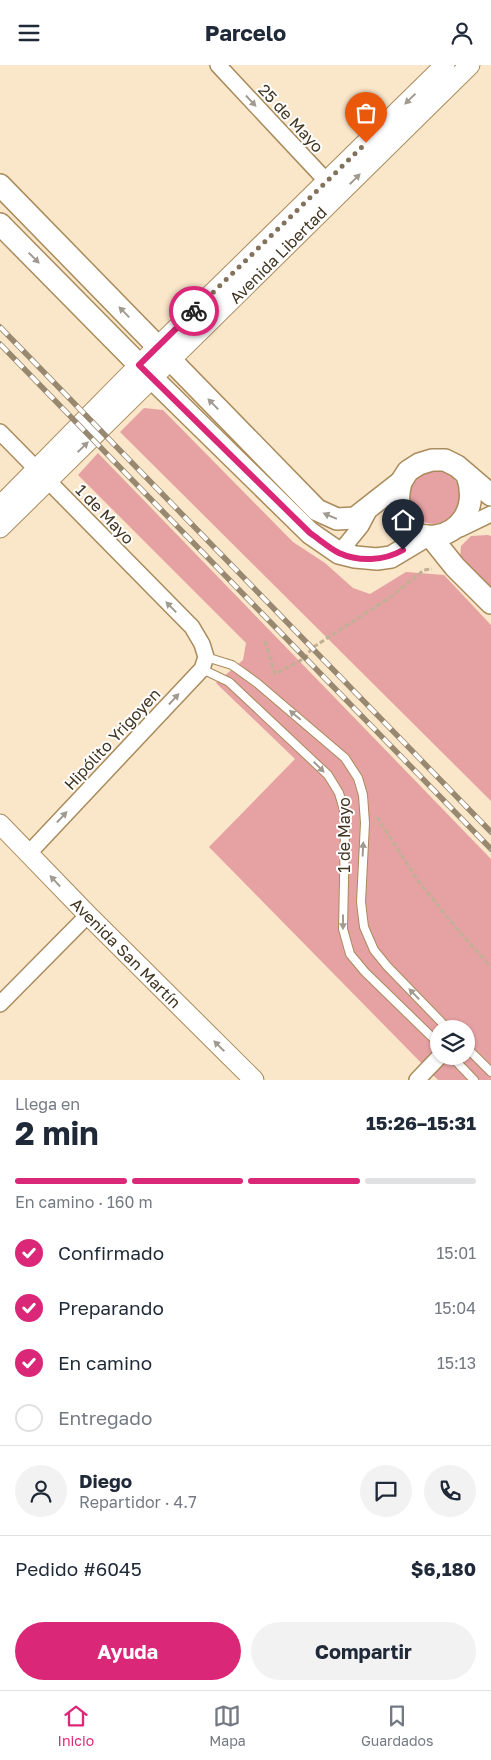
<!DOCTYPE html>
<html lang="es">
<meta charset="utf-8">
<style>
:root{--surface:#fff;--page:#f2f2f3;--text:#1f2937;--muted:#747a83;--line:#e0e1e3;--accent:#db2777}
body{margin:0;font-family:"Golos Text",sans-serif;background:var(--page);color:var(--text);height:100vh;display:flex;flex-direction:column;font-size:19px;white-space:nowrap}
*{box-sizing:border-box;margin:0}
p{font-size:16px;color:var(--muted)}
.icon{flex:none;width:28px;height:28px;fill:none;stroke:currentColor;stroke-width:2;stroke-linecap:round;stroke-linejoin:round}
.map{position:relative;height:1015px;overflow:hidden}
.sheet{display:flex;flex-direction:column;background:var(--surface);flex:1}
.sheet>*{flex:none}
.fabs{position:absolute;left:430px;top:955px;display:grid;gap:10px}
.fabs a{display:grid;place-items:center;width:45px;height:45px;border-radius:50%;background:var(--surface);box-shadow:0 1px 4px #0004;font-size:25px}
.pin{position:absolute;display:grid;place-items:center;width:42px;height:42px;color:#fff;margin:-51px -21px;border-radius:50% 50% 50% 0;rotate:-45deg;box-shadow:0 0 5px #0007}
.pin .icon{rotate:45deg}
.courier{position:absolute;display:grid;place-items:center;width:50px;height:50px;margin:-25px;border:4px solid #db2777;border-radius:50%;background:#fff;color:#222;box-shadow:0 1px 6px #0007}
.headline em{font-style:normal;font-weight:700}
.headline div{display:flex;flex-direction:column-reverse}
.headline{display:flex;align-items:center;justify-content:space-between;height:85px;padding:0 15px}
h1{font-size:32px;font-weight:700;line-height:38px}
.bar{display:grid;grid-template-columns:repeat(4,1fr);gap:8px 5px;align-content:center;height:60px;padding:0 15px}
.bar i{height:6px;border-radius:4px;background:var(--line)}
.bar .selected{background:var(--accent)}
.bar p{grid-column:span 4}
.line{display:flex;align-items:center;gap:12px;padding:0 15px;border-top:1px solid var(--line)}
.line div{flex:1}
.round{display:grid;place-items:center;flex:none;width:52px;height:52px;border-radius:26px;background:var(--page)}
ol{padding:0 15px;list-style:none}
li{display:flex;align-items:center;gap:15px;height:55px}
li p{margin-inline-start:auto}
li .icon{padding:5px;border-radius:50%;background:var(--accent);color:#fff;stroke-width:4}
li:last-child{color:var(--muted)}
li i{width:28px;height:28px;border:2px solid var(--line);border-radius:50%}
.cta{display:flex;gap:10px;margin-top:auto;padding:10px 15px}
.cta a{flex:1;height:58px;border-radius:30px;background:var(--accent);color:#fff;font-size:20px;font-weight:700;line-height:58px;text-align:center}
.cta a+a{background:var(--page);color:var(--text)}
header{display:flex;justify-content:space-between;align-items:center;height:65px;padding:0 15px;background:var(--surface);font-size:22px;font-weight:700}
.menu{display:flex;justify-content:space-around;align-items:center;height:70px;border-top:1px solid var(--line);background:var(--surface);font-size:14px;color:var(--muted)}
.menu a{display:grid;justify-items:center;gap:2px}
.menu .selected{color:var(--accent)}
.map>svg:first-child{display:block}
.green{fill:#e6a1a3;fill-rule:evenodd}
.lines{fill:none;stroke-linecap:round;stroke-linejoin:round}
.service-casing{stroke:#a98b5c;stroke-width:10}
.minor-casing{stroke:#a98b5c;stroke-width:18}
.tertiary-casing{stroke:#a98b5c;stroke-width:21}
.secondary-casing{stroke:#a98b5c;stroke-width:24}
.path{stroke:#c2b096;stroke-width:3;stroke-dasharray:5 2.5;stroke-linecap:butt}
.service{stroke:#fff;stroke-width:8}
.minor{stroke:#fff;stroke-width:15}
.tertiary{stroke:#fff;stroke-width:19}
.secondary{stroke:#fff;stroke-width:21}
.rail-casing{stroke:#988870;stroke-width:5.5}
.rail{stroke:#fff;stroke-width:4;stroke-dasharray:11;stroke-linecap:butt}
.oneway{fill:#a09a90}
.done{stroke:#82725b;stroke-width:5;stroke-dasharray:0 9}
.route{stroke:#db2777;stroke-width:6}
.labels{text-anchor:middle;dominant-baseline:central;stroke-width:4;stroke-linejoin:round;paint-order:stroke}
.street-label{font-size:16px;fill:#413420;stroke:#fff}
</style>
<header><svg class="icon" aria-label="menu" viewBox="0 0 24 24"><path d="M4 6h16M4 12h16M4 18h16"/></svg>Parcelo<svg class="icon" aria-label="person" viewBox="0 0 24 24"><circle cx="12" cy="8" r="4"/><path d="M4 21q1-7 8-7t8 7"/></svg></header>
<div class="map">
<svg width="491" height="1015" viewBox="0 0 491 1015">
<rect width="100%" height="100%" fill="#fae6c9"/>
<!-- green -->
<g class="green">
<path d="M144,343L163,345L293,477L325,498L353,523L370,529L406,507L444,510L491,560V736L120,367Z"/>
<path d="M98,388L491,794V1015H438L209,782L295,694L216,618L243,595L246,578L78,410ZM439,964H466V991H439Z"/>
<circle cx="434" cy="432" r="27"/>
<path d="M488,470L491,471V530L460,494L461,481L471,471Z"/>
</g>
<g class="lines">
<defs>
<g id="service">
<path d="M206,592L232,600L257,618L345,693L358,713L363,730L365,758L361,837L364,862L374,885L387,901L448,964"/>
<path d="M202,604L229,617L328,710L339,728L344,745L345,766L343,864L350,889L365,907L439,979"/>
<path d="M466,982L491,1007"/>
<path d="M451,991L474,1015"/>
</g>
<g id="minor">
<path d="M218,0L333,123"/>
<path d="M0,367L192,562L202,579L206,592L202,604L29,788"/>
<path d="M460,464L491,449"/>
<path d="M339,488L361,461L370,444"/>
<path d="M0,939L88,850"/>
<path d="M417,1015L440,991"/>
</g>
<g id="tertiary">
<path d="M0,441L139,300L445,0"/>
<path d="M0,463L470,0"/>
<path d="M0,759L88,850L254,1015"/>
</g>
<g id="secondary">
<path d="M0,120L317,445L337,454L355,453L401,417L408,406L419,399L432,395H445L457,401L491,430"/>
<path d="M0,159L153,314L310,468L339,488L355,492L377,494L391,492L426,471"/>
<path d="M401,417C381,498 491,482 467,410"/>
<path d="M431,472L455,502L491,538"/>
</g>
</defs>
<!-- service casing -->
<use href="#service" class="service-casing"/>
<!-- minor casing -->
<use href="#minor" class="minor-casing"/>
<!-- tertiary casing -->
<use href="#tertiary" class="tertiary-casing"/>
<!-- secondary casing -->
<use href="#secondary" class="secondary-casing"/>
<!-- path -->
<g class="path">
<path d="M265,576L275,609L305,593L312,583L389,533L424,505L432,504"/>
<path d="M377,752L419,817L457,864L491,902"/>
</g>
<!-- service -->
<use href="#service" class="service"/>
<!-- minor -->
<use href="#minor" class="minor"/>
<!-- tertiary -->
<use href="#tertiary" class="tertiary"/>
<!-- secondary -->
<use href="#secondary" class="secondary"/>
<defs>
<g id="rail">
<path d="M0,262L491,767"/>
<path d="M0,279L491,784"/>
</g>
</defs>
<!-- rail casing -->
<use href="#rail" class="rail-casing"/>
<!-- rail -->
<use href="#rail" class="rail"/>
</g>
<!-- one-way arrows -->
<defs><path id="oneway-solid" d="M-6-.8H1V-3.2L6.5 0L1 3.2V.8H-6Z" transform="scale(1.25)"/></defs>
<g class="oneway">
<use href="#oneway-solid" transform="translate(410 34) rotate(136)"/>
<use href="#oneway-solid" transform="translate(251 36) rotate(47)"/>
<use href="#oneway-solid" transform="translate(355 114) rotate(-45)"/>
<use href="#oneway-solid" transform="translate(34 193) rotate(45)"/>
<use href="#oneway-solid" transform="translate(124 247) rotate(-134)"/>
<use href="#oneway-solid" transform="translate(213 339) rotate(-134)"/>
<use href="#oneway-solid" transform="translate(83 382) rotate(-44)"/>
<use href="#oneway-solid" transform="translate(330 451) rotate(-157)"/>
<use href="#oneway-solid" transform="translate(171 542) rotate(-134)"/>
<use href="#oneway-solid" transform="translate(174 634) rotate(-47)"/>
<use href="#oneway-solid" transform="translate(295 650) rotate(-140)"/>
<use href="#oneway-solid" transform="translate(319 702) rotate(45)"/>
<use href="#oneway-solid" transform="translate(62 752) rotate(-47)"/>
<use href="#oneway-solid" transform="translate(363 784) rotate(-87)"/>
<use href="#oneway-solid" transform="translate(55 816) rotate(-133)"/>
<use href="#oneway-solid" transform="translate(343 857) rotate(90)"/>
<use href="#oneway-solid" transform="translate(414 929) rotate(-134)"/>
<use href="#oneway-solid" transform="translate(219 981) rotate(-135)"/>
</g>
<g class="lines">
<!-- done -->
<path class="done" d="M194,246L366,78"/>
<!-- route -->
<path class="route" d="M194,246L139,300L310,468C319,474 329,483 339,488C359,497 384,496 403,485"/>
</g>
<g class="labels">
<!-- street labels -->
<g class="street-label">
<text transform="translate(291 53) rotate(47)">25 de Mayo</text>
<text transform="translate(278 190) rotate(-45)">Avenida Libertad</text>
<text transform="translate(105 449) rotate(46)">1 de Mayo</text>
<text transform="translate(112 674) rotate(-47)">Hipólito Yrigoyen</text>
<text transform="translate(344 770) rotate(-90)">1 de Mayo</text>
<text transform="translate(126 888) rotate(45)">Avenida San Martín</text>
</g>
</g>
</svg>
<div class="fabs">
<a><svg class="icon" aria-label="layers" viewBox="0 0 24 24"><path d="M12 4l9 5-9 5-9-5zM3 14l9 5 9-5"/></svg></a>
</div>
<div class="pin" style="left:366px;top:78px;background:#ea580c"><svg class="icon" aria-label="bag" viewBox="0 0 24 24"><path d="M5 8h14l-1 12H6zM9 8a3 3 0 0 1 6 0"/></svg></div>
<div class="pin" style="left:403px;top:485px;background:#1f2937"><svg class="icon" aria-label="home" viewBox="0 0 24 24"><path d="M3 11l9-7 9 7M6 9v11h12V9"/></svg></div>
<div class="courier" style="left:194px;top:246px"><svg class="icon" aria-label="bike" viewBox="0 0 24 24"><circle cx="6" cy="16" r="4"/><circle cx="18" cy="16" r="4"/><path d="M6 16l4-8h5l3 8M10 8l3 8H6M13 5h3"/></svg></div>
</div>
<section class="sheet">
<div class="headline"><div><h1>2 min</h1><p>Llega en</p></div><em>15:26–15:31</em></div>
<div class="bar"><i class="selected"></i><i class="selected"></i><i class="selected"></i><i></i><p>En camino · 160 m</p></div>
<ol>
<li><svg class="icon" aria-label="check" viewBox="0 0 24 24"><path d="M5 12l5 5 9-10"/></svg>Confirmado<p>15:01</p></li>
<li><svg class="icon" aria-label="check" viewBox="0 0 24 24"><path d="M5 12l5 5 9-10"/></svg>Preparando<p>15:04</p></li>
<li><svg class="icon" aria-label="check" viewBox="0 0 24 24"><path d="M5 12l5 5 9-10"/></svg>En camino<p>15:13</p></li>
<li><i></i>Entregado</li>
</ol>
<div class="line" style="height:90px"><a class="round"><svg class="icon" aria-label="person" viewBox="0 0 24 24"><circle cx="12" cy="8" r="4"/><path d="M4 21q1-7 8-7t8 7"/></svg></a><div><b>Diego</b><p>Repartidor · 4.7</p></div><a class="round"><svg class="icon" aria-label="chat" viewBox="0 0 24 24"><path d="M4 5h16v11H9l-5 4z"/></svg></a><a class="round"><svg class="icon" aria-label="phone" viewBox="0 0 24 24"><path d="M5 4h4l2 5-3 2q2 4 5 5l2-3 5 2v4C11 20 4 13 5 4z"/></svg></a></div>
<div class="line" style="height:65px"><div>Pedido #6045</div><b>$6,180</b></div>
<div class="cta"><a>Ayuda</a><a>Compartir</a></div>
</section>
<nav class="menu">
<a class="selected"><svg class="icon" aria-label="home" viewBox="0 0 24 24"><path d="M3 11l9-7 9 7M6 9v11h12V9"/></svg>Inicio</a>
<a><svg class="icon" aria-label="map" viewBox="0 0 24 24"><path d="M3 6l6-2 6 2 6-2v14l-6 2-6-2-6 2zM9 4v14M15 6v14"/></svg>Mapa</a>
<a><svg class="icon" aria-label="saved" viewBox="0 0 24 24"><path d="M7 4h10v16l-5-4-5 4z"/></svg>Guardados</a>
</nav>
